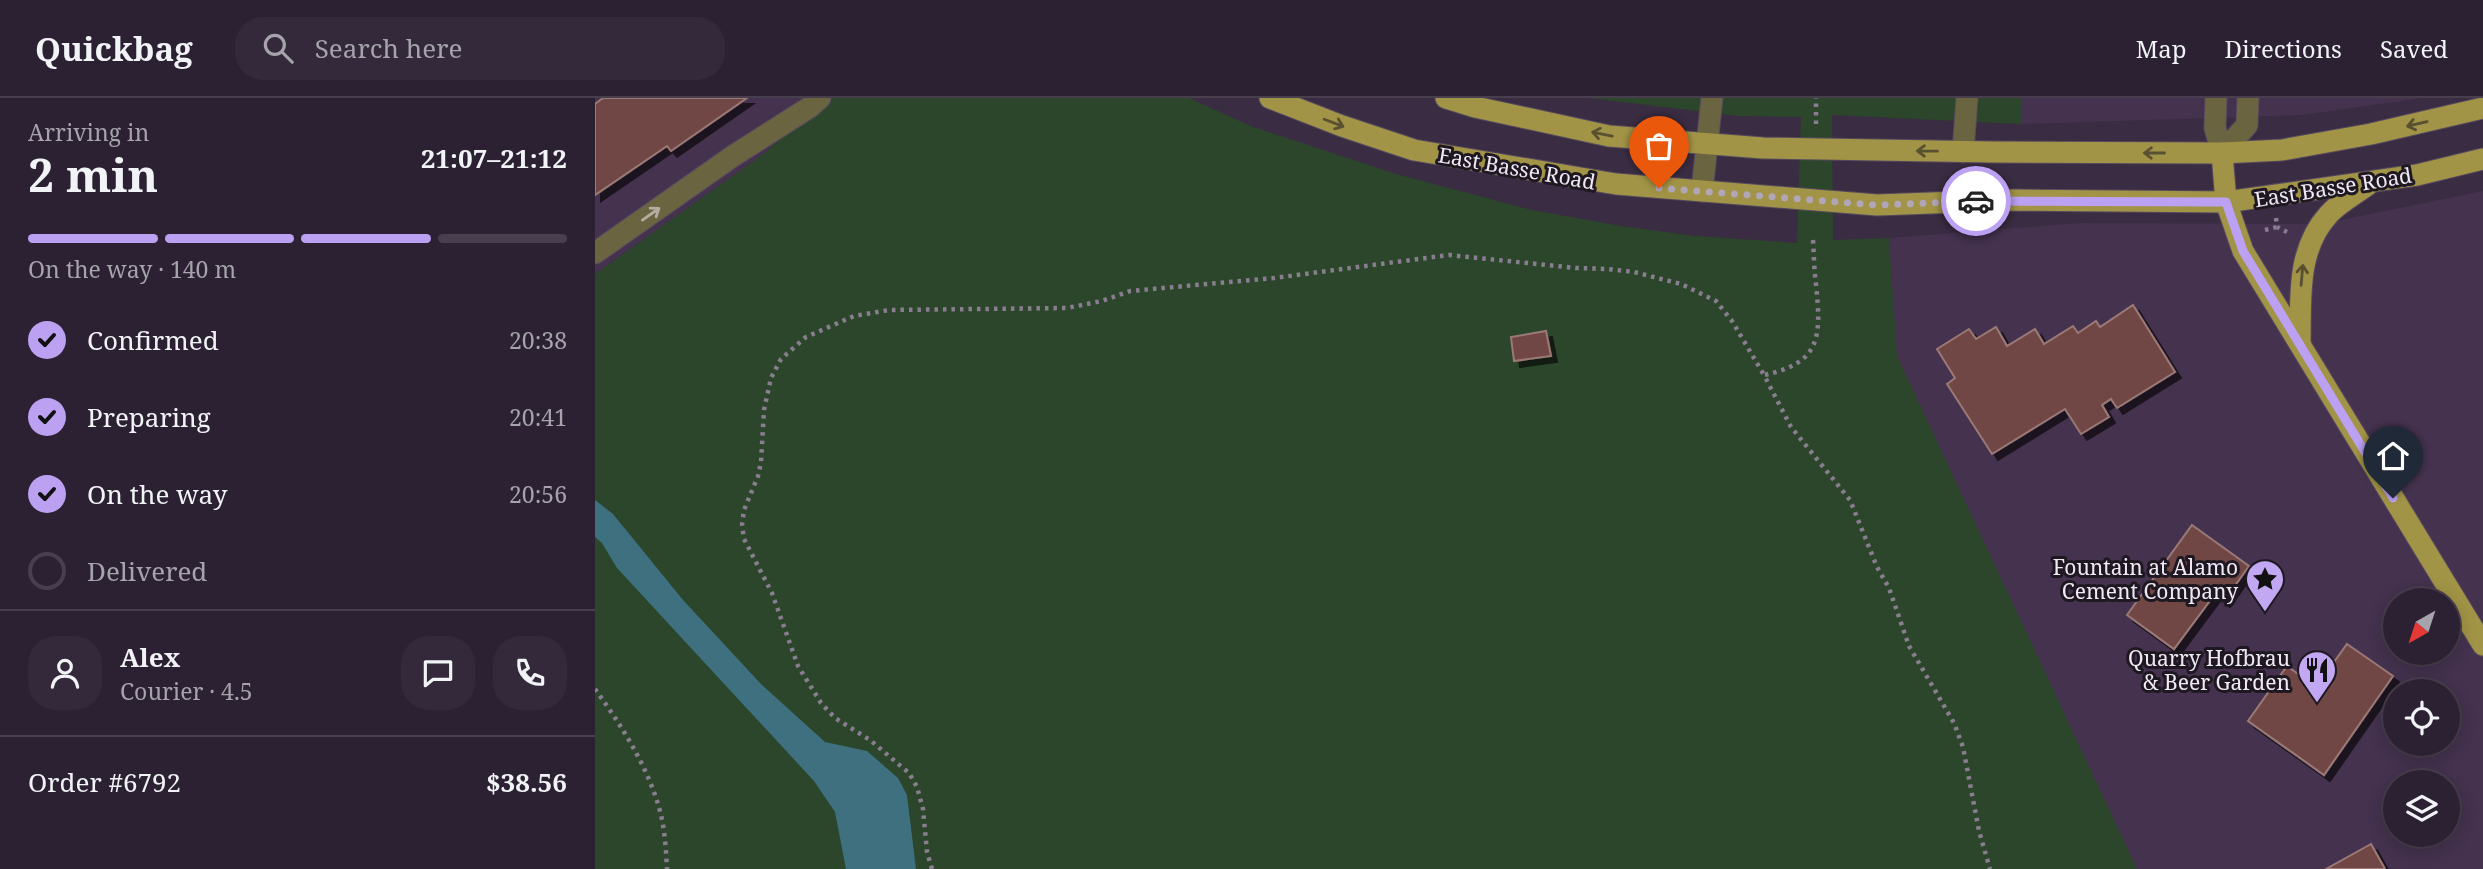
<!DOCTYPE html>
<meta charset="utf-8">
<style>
:root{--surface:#2c2132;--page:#34293a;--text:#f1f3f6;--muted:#a6a3ac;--line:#483e4d;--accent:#bca0f2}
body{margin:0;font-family:"Noto Serif",serif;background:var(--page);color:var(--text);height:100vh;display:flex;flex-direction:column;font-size:26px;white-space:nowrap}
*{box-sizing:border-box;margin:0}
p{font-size:23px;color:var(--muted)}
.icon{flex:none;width:38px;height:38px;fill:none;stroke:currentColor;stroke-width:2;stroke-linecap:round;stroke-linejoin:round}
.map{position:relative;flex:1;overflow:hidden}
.panel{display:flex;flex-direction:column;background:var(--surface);width:595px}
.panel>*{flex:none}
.needle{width:46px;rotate:219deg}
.buttons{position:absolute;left:1788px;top:490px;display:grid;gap:14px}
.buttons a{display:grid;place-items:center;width:77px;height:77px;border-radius:50%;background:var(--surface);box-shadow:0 4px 18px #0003,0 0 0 2px var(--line);font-size:35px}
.pin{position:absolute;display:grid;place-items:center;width:60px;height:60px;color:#fff;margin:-72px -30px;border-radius:50% 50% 50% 0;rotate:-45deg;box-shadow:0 0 7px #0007}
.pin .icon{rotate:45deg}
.courier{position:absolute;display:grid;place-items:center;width:70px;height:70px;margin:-35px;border:5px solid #bca0f2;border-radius:50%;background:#fff;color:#222;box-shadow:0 2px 9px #0007}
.head em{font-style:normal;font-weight:700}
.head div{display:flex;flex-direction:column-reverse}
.head{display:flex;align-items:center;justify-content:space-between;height:119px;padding:0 28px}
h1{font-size:46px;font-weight:700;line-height:52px}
.bar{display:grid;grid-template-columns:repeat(4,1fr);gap:10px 7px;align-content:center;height:84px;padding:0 28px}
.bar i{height:9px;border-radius:5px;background:var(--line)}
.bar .current{background:var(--accent)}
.bar p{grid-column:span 4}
.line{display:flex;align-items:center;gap:18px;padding:0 28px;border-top:2px solid var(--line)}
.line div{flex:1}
.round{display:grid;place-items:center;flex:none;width:74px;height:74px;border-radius:28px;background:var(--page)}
ol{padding:0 28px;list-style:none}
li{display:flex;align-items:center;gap:21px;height:77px}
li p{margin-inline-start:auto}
li .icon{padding:7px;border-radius:50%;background:var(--accent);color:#111;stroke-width:4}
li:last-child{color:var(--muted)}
li i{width:38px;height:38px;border:4px solid var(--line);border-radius:50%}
header{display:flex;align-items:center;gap:42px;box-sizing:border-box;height:98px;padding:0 35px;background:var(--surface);border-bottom:2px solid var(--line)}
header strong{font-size:33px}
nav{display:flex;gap:38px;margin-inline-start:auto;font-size:24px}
.search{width:490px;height:63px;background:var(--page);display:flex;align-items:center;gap:18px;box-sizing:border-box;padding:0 24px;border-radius:28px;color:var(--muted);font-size:26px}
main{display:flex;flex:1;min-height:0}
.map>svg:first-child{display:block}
.built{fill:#44324e;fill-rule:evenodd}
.green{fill:#2c462c}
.water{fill:#3e707f}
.building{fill:#714744;stroke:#9a7976;stroke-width:2;filter:url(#shadow)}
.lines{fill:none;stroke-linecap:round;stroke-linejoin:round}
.minor-casing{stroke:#574a5f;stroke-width:23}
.major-casing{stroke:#574a5f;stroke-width:23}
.path{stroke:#897d90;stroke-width:4.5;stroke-dasharray:3.5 5;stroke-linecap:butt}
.minor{stroke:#6a6440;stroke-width:21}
.major{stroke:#a19446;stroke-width:21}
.oneway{stroke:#595032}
.oneway2{stroke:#b4ada4}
.done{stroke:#b1a6b7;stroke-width:7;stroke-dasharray:0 12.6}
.route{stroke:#bca0f2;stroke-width:9}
.labels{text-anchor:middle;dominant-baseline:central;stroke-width:6;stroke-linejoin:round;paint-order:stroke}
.street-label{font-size:21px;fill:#f1e8f6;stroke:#1e1821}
.poi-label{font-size:21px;fill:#f1e8f6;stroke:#1e1821;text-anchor:end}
</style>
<header>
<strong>Quickbag</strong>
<div class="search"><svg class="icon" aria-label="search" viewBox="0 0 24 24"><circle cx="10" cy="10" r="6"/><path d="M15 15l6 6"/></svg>Search here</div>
<nav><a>Map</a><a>Directions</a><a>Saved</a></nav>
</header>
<main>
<section class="panel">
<div class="head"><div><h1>2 min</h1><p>Arriving in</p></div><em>21:07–21:12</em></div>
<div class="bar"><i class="current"></i><i class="current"></i><i class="current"></i><i></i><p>On the way · 140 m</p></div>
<ol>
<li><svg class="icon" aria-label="check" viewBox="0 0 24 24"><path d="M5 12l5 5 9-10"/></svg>Confirmed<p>20:38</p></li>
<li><svg class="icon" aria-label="check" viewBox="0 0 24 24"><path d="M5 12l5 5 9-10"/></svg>Preparing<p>20:41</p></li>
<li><svg class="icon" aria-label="check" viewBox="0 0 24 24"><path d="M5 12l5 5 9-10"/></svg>On the way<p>20:56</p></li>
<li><i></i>Delivered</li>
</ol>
<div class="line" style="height:126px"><a class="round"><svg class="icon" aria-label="person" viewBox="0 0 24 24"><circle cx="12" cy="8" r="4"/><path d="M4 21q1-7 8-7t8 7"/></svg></a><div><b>Alex</b><p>Courier · 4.5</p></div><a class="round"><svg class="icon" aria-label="chat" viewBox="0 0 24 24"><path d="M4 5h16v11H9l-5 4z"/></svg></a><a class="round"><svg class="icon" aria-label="phone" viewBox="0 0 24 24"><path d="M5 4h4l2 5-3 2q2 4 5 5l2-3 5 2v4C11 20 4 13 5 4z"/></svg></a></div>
<div class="line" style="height:91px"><div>Order #6792</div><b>$38.56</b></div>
</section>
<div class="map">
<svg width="1888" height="771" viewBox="0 0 1888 771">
<defs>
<filter id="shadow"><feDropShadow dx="6" dy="6" stdDeviation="0" flood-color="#0009"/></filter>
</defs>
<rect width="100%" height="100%" fill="#3a2c42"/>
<!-- built -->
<g class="built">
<path d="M0,0H236L197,36L0,176Z"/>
<path d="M1427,0H1828L1707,17L1427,26Z"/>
<path d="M1888,93V771H1514L1312,430L1294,140L1485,125L1726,126ZM1801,502H1853V555H1801ZM1801,593H1853V646H1801ZM1801,684H1853V737H1801Z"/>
</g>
<!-- green -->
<path class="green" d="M236,0H594L658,29L801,76L937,112L1026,128L1100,138L1202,145L1206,19L1144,18L994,0H1427V26L1237,17L1238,142L1294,140L1302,258L1542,771H0V176L163,60Z"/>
<!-- water -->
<path class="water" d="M0,402L18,416L88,502L166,586L230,644L272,653L303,680L312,697L321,771H251L240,714L219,683L22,470L7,445L0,439Z"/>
<!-- building -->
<g class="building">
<path d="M8,0H152L76,53L72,48L0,97V6Z"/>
<path d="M1538,207L1580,274L1522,310L1516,301L1507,307L1514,319L1486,336L1470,311L1397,356L1352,286L1360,280L1342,251L1374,231L1381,241L1401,229L1412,248L1440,231L1449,246L1478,228L1483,235L1501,223L1505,229Z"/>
<path d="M951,233L956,258L919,263L916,239Z"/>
<path d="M1597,427L1654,468L1629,503L1620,496L1579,551L1532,517Z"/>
<path d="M1752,546L1798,578L1729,677L1653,623L1692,568L1721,589Z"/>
<path d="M1776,746L1790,771H1731Z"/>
</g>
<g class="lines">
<defs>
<g id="minor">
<path d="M1621,0L1620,30L1627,55"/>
<path d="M1368,54L1372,0"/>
<path d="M1627,55L1652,27L1653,0"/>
<path d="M1107,93L1117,0"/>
<path d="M0,155L138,58L215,9L225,0"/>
</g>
<g id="major">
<path d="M675,0L747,28L819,52L1021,86L1282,107L1419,102L1631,104L1822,77L1888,61"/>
<path d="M851,0L880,9L1014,38L1168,50L1397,54L1627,55L1687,52L1776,36L1888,10"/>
<path d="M1627,55L1631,104L1648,153L1888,547"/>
<path d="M1705,246C1706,200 1701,152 1734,116C1745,104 1761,96 1774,86"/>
</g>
</defs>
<!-- minor casing -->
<use href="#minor" class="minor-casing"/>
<!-- major casing -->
<use href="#major" class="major-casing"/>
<!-- path -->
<g class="path">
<path d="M1221,26V0"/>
<path d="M1681,120L1682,129L1692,134"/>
<path d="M1670,132L1682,129"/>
<path d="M1218,142C1219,157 1219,172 1221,186C1226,238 1227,265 1169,277L1196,329L1255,402L1282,469L1294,490L1314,548L1359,625L1368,649L1384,733L1395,771"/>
<path d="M0,591C27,628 55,672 66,717C70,734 71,753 72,771"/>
<path d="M337,771L332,754L328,711L322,689L314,675L275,642L240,620L226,605L203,568L177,495L149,441L147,427L149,412L163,378L166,364L169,312L176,280L186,261L211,239L259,218L294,212L472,210L507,203L535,193L679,180L854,157L981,170L1013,171L1039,174L1086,186L1121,203L1137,223L1169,277"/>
</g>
<!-- minor -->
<use href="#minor" class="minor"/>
<!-- major -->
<use href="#major" class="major"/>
</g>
<!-- one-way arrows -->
<defs><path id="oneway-shaft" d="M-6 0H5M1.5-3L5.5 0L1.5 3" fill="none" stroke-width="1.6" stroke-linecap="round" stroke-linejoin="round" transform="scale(1.75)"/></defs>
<g class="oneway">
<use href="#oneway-shaft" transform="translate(739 25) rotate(21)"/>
<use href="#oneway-shaft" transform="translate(1822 26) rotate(167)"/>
<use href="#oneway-shaft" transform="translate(1007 36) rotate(-169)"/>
<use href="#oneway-shaft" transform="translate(1332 53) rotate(-179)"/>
<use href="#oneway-shaft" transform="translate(1559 55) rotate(-180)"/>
<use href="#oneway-shaft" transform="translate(1707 177) rotate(-85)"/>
</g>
<use class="oneway2" href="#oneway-shaft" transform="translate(56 116) rotate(-35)"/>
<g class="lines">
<!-- done -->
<path class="done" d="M1064,90L1282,107L1381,103"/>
<!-- route -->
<path class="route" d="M1381,103L1631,104L1648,153L1798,400"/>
</g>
<!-- icons -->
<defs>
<symbol id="sight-pin" viewBox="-11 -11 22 30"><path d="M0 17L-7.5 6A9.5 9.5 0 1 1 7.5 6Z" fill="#c2a8f2" stroke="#1e1821"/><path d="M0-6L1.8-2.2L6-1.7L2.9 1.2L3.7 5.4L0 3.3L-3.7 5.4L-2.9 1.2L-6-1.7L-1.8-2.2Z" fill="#111"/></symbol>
<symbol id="restaurant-pin" viewBox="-11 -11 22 30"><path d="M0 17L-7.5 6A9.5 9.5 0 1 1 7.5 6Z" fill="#c2a8f2" stroke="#1e1821"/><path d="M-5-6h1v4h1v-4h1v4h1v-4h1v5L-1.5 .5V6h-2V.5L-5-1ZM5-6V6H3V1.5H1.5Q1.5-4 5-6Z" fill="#111"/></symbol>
</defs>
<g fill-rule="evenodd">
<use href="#sight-pin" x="1648" y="459" width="44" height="60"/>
<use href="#restaurant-pin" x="1700" y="550" width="44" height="60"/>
</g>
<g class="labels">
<!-- street labels -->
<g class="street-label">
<text transform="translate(922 70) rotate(10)">East Basse Road</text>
<text transform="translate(1738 89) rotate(-9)">East Basse Road</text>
</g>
<!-- poi labels -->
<g class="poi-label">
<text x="1643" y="469">Fountain at Alamo<tspan x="1643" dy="24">Cement Company</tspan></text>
<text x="1695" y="560">Quarry Hofbrau<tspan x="1695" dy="24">&amp; Beer Garden</tspan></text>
</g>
</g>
</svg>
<div class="buttons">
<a><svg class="needle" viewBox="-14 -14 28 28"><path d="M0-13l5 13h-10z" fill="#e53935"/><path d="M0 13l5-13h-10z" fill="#a6a3ac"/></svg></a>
<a><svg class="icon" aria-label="locate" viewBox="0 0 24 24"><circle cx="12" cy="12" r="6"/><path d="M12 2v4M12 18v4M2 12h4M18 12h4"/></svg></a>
<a><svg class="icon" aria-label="layers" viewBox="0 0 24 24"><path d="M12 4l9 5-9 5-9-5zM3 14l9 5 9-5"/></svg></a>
</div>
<div class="pin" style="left:1064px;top:90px;background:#ea580c"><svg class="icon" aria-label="bag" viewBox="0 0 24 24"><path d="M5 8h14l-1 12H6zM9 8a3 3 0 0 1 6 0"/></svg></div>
<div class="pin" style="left:1798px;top:400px;background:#1f2937"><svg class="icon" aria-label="home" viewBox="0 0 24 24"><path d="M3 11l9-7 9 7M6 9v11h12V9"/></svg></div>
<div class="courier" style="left:1381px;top:103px"><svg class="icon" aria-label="car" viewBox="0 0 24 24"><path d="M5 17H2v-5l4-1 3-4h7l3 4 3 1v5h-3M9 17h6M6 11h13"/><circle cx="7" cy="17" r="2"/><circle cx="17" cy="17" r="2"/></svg></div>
</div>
</main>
